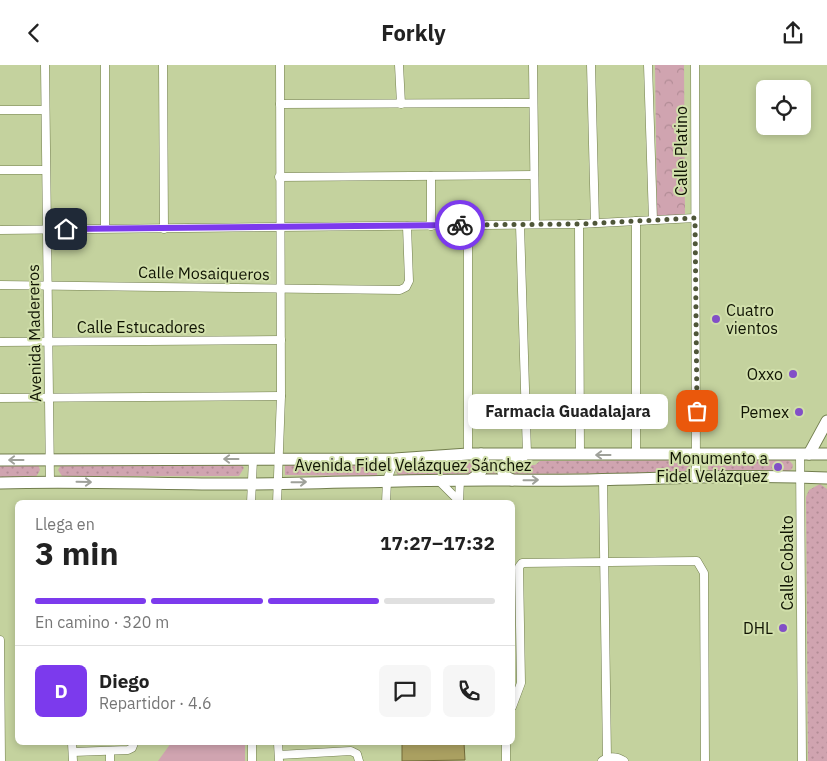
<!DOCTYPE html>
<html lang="es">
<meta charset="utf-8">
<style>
:root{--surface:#fff;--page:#f6f6f6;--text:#222;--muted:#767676;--line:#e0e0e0;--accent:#7c3aed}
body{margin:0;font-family:"IBM Plex Sans",sans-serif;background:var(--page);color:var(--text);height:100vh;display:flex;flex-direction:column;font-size:19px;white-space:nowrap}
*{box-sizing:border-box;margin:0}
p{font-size:16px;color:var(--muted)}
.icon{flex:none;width:28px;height:28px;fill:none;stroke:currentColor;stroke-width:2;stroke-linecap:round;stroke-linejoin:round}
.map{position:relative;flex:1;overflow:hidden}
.drawer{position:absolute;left:15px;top:435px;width:500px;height:245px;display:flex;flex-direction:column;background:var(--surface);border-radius:8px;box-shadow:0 2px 8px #0003}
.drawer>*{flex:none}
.controls{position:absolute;left:756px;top:15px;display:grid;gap:10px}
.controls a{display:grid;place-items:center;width:55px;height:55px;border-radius:8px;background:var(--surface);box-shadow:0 2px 8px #0003;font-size:25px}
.pin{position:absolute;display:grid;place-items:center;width:42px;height:42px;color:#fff;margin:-21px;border-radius:10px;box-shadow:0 2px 8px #0006}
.courier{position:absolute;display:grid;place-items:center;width:50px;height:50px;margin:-25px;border:4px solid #7c3aed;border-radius:50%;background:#fff;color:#222;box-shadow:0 1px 6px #0007}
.bubble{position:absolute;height:35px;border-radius:8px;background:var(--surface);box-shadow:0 2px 8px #0003;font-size:16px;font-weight:700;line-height:35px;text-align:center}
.head em{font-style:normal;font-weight:700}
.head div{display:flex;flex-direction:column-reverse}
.head{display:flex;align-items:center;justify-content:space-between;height:85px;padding:0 20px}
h1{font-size:32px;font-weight:700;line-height:38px}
.bar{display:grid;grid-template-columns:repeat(4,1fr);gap:8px 5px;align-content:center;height:60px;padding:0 20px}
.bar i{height:6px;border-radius:4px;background:var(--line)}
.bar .active{background:var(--accent)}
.bar p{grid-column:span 4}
.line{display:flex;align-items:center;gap:12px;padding:0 20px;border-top:1px solid var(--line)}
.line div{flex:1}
.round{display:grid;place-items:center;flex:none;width:52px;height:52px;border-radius:8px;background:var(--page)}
header{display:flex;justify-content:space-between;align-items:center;height:65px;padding:0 20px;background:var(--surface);font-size:22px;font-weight:700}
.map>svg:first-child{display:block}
.grass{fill:url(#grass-dots)}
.park{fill:url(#park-crowns)}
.pitch{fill:#d0a4b0}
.building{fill:#aaa061;stroke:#726a38}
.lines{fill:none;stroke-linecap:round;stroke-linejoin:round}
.street-casing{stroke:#727e4e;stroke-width:9}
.secondary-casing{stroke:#727e4e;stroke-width:13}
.street{stroke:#fff;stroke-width:8}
.secondary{stroke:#fff;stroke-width:11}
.oneway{stroke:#9fa19a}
.done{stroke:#4f5639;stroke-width:5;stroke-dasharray:0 9}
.route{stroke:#7c3aed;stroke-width:6}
.poi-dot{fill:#824fc7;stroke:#d1dfab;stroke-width:2}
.labels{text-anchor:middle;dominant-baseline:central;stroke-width:4;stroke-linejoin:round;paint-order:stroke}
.street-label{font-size:16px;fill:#101403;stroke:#d1dfab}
.poi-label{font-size:16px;fill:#101403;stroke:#d1dfab;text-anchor:end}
</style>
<header><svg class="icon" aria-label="back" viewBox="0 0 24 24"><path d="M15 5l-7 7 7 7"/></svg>Forkly<svg class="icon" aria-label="share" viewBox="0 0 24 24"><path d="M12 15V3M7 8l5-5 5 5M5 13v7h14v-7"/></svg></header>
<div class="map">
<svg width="827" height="696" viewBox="0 0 827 696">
<defs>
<pattern id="grass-dots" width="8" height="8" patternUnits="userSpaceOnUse" patternTransform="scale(1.25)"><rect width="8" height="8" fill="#d0a4b0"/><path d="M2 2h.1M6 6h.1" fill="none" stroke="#b28c96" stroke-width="1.8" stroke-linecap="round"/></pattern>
<pattern id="park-crowns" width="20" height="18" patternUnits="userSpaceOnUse" patternTransform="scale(1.25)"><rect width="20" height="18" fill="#d0a4b0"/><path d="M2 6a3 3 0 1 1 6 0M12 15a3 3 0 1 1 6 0" fill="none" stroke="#b28c96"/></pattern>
</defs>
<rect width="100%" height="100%" fill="#c4d29e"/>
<!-- grass -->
<g class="grass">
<path d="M686,395L689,402L683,408L511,409L506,404L509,400H535L540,396Z"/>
<path d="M709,395H789L793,400L792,404L786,408H712L708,404Z"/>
<path d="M285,396L377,397V411L285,410Z"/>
<path d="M502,397L499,410L399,412L396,406L400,400Z"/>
<path d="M62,398H240L244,403L239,411H62L58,405Z"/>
<path d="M0,399H38L40,405L36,412L0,413Z"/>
<path d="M820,419L827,424V696H808L806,432L809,425Z"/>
</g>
<!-- park -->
<path class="park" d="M655,0H684L685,151H657Z"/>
<!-- pitch -->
<path class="pitch" d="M171,678H245V696H158Z"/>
<!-- building -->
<path class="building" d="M402,678H464L465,695L402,696Z"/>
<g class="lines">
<defs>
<g id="street">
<path d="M45,0L50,416"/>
<path d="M163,0L164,164"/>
<path d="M399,0L401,39"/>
<path d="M533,0L535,159"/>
<path d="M591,0L595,158"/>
<path d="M648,0L653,155"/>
<path d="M695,0L696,412"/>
<path d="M280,39L533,38"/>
<path d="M0,45H44"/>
<path d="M0,105H45"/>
<path d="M431,111V161"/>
<path d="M279,112L534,110"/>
<path d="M636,156V390"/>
<path d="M579,159L580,390"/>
<path d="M468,160V389"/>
<path d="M520,160L527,389"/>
<path d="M105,163V0"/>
<path d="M0,165L579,159L695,153"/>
<path d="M0,220L400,225L406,222L409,216L407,161"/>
<path d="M0,277L281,275"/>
<path d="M0,333L281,331"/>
<path d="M800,389L802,696"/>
<path d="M603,414L607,693"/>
<path d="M438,415L459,436"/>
<path d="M251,438L253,394"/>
<path d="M277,438L281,331L280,0"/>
<path d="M386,438L387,415L395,394"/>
<path d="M459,438L460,414"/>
<path d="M0,575L1,696"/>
<path d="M512,642L521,618L519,502L522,498L697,496L704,508L705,696"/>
<path d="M72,678L73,696"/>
<path d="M252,678V696"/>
<path d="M278,678L279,696"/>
<path d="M110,686V696"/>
<path d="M73,687L128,685L132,683L134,678"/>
<path d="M279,690L351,686L357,689L359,696"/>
<path d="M506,696V678"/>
<path d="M602,696C609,691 616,691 624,696"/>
</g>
<g id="secondary">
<path d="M809,389L827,356"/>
<path d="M0,395L395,394L468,389H827"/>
<path d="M472,414C482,408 487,400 481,389"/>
<path d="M512,415L505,411L502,405L507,398L523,391"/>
<path d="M0,418C83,415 166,420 249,419C337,418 424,414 511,415C616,417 722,408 827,413"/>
</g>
</defs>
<!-- street casing -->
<use href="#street" class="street-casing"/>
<!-- secondary casing -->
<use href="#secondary" class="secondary-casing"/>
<!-- street -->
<use href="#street" class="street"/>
<!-- secondary -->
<use href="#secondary" class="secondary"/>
</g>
<!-- one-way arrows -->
<defs><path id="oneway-shaft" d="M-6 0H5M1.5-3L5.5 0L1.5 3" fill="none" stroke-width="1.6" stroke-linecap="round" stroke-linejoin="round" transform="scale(1.25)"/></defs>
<g class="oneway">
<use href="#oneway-shaft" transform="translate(603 390) rotate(-180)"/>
<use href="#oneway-shaft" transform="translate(231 394) rotate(180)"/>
<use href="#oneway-shaft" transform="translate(16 395) rotate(180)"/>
<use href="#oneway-shaft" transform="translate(531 415) rotate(-1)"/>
<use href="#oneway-shaft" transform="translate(84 417) rotate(1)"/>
<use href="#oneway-shaft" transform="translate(299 417) rotate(-1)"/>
</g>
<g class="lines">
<!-- done -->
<path class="done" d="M460,160L579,159L695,153L697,346"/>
<!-- route -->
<path class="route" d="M66,164L460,160"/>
</g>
<!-- markers -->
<g class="poi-dot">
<circle cx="716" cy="254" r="5"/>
<circle cx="793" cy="309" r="5"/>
<circle cx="799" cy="347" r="5"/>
<circle cx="778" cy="402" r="5"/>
<circle cx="783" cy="563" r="5"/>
</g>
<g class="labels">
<!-- street labels -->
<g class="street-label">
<text transform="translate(681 86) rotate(-90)">Calle Platino</text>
<text transform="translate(204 208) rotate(1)">Calle Mosaiqueros</text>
<text x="141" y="262">Calle Estucadores</text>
<text transform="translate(34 268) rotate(-91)">Avenida Madereros</text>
<text x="413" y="400">Avenida Fidel Velázquez Sánchez</text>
<text transform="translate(787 498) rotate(-90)">Calle Cobalto</text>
</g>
<!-- poi labels -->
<g class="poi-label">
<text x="726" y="245" text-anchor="start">Cuatro<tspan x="726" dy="18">vientos</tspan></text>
<text x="783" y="309">Oxxo</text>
<text x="789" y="347">Pemex</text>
<text x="768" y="393">Monumento a<tspan x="768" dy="18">Fidel Velázquez</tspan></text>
<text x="773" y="563">DHL</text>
</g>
</g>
</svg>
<div class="controls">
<a><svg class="icon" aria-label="locate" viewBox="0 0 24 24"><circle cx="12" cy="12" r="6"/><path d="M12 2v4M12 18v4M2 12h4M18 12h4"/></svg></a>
</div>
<div class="pin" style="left:697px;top:346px;background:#ea580c"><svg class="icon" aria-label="bag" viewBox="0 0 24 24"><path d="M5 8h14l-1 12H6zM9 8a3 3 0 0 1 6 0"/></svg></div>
<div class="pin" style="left:66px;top:164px;background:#1f2937"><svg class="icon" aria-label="home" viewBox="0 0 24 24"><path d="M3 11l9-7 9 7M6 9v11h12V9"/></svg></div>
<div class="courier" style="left:460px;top:160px"><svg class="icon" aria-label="bike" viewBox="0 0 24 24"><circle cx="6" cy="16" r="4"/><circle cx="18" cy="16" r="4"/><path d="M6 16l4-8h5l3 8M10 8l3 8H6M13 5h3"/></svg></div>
<div class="bubble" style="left:468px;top:329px;width:200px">Farmacia Guadalajara</div>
<section class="drawer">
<div class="head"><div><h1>3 min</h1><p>Llega en</p></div><em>17:27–17:32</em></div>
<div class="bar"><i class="active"></i><i class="active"></i><i class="active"></i><i></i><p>En camino · 320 m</p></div>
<div class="line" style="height:90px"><b class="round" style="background:var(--accent);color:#fff">D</b><div><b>Diego</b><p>Repartidor · 4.6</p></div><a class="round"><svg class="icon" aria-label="chat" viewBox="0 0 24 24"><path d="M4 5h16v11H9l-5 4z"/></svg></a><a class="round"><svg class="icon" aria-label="phone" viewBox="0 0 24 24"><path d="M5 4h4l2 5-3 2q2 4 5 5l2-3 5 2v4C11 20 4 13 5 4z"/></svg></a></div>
</section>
</div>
